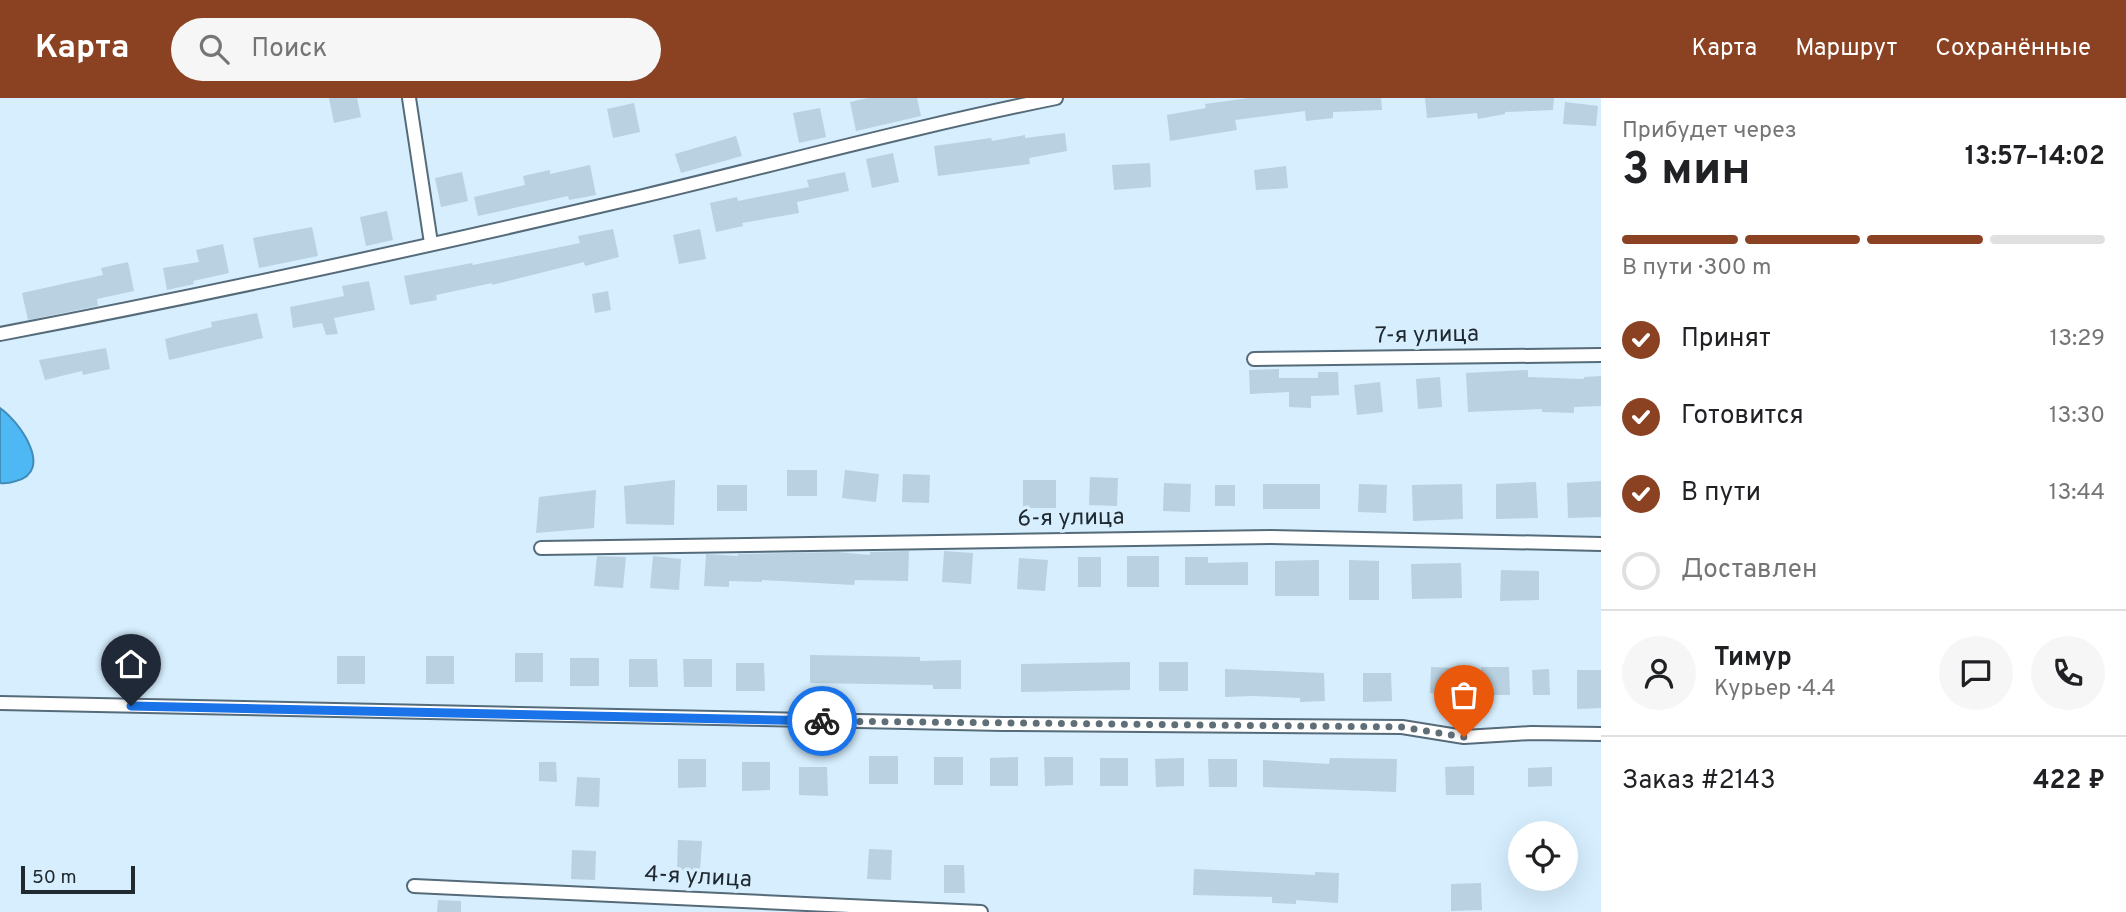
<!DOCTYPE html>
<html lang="ru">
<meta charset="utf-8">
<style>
:root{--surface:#fff;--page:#f6f6f6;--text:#202124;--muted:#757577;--line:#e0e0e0;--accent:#8a4222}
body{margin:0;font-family:Overpass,sans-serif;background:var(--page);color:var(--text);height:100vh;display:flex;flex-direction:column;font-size:26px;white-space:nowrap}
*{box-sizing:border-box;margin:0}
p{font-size:23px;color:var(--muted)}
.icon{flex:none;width:38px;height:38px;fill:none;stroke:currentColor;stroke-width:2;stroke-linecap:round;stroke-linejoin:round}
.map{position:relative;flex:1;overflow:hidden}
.sheet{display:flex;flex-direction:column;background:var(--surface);width:525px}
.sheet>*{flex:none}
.buttons{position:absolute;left:1508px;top:723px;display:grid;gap:14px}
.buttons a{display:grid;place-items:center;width:70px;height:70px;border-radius:50%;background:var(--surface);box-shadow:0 7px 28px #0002;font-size:35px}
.scale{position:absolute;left:21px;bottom:18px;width:114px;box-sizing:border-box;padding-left:7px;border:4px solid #20292f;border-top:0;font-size:19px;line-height:24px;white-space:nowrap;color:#20292f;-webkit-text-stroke:5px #d6eefe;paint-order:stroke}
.pin{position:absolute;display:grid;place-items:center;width:60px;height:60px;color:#fff;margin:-72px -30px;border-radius:50% 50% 50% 0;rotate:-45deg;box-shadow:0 0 7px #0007}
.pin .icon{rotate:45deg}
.courier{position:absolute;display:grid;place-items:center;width:70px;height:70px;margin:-35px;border:5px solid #1a73e8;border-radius:50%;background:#fff;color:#222;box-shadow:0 2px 9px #0007}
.overview em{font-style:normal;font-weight:700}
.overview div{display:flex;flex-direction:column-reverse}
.overview{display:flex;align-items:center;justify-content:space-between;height:119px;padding:0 21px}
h1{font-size:46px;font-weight:700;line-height:52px}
.bar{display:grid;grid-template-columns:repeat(4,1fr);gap:10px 7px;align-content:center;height:84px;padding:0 21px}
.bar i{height:9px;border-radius:5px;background:var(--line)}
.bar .selected{background:var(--accent)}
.bar p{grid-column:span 4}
.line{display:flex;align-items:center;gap:18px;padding:0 21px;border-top:2px solid var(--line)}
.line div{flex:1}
.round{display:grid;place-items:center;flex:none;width:74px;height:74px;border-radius:37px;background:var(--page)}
ol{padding:0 21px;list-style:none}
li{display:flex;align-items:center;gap:21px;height:77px}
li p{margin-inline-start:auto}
li .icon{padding:7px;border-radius:50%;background:var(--accent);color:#fff;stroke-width:4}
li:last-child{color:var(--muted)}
li i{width:38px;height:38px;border:4px solid var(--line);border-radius:50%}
header{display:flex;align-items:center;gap:42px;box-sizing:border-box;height:98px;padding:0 35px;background:var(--accent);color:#fff}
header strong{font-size:33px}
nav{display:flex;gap:38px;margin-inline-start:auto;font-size:24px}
.search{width:490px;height:63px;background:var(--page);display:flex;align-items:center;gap:18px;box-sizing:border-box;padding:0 24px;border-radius:38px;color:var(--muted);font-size:26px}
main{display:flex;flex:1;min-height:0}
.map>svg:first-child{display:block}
.water{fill:#4db8f4;stroke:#408db9;stroke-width:2}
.building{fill:#b9d1e0}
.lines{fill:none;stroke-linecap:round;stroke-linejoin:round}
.street-casing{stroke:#566b79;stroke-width:16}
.street{stroke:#fff;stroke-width:12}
.done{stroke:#606e77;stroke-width:7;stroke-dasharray:0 12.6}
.route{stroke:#1a73e8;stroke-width:9}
.labels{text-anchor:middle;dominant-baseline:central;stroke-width:7;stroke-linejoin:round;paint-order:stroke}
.street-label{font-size:23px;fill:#20292f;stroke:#d6eefe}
</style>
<header>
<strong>Карта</strong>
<div class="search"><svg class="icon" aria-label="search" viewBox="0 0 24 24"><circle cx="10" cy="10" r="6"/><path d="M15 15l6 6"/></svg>Поиск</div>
<nav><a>Карта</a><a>Маршрут</a><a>Сохранённые</a></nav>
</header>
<main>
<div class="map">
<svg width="1601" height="814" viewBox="0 0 1601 814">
<rect width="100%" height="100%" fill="#d6eefe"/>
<!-- water -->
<path class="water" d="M0,310C19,323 55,373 16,383C10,385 6,386 0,385Z"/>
<!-- building -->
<g class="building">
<path d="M329,0H357L361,19L334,25Z"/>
<path d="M868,0H917L921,18L856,33L850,4Z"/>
<path d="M1249,0H1381L1382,12L1333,14V20L1306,23L1305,13L1235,22L1237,32L1170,43L1167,17L1206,10L1205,6Z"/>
<path d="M1425,0H1554L1553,12L1505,14V16L1478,21L1477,15L1427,20Z"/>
<path d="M1565,4L1598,8L1596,28L1563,26Z"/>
<path d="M634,5L640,34L613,40L607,11Z"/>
<path d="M820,10L826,39L799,45L793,15Z"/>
<path d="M1065,35L1067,53L1029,60L1030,66L938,78L934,48L991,40L992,43L1025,37V40Z"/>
<path d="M736,38L742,58L681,75L675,56Z"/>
<path d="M893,55L899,84L872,90L866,61Z"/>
<path d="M1150,65L1151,89L1114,92L1112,67Z"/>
<path d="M590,67L596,97L569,102L568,98L478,118L474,99L525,87L523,78L550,72V76Z"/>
<path d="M1286,68L1288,90L1256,92L1254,72Z"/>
<path d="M462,74L468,103L441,109L435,80Z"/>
<path d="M845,74L849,93L797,104L799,115L742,125L743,128L716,134L710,105L737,99L738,103L809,89L807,82Z"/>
<path d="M387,113L393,142L366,148L360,119Z"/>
<path d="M312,129L318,158L259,170L253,140Z"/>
<path d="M613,131L619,159L585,168L584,164L492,187V185L436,197L437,202L410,207L404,178L472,165L473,167L580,145L578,138Z"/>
<path d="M700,131L706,161L679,166L673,137Z"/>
<path d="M223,146L229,175L193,183L194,186L167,192L163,170L199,164L196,152Z"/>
<path d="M128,164L134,193L97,201L98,208L28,222L22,195L103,177L101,170Z"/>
<path d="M369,183L375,212L334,220L338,236L326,237L322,225L293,230L290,209L344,198L342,188Z"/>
<path d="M608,193L611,212L595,215L592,196Z"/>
<path d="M257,215L263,240L169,262L165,241L212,229L211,224Z"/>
<path d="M106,250L110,271L83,277L82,273L45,282L39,262Z"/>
<path d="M1279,271V280H1318V274H1338L1339,297L1311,298V310L1289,309V294L1250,296L1249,272Z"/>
<path d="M1528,272V279L1584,281V279L1601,278V308L1574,309V315L1542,314V311L1468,314L1466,275Z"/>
<path d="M1440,279L1442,309L1418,311L1416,281Z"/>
<path d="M1380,284L1383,314L1357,317L1354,287Z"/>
<rect x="787" y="372" width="30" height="26"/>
<path d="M845,372L879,376L876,404L842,400Z"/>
<path d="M903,376L930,377L929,405L902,404Z"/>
<path d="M1090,379L1118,380L1117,408L1089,407Z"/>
<path d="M675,382L674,427L626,426L624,388Z"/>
<rect x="1023" y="382" width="33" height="28"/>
<path d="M1601,383V419L1568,420L1567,385Z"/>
<path d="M1536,384L1538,420L1496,421V386Z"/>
<path d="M1164,385L1191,386L1190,414L1163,413Z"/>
<rect x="1263" y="386" width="57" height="25"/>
<path d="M1359,386L1387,387L1386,415L1358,414Z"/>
<path d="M1462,386L1463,421L1413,423L1412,387Z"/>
<rect x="717" y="387" width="30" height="26"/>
<rect x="1215" y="387" width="20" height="21"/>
<path d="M596,392L594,430L536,435L539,399Z"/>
<path d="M909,453L908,483L855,482L854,487L762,482V484L729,483V489L704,488L706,456L738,458V456L837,454L870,457V454Z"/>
<path d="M944,453L973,455L971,486L942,484Z"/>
<path d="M597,458L626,459L623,490L594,488Z"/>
<path d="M653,458L681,461L679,492L650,490Z"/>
<rect x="1127" y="458" width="32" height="31"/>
<rect x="1078" y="459" width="23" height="30"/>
<path d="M1185,459H1208V465L1248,464V487H1185Z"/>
<path d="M1019,460L1048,462L1045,493L1017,491Z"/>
<path d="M1319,462V498H1275V463Z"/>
<path d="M1349,462L1379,463V502H1349Z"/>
<path d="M1461,465L1462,500L1412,501L1411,466Z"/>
<path d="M1501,472L1539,473V502L1500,503Z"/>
<rect x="515" y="555" width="28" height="29"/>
<path d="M810,557L920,559V563L961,562V591H933V587L810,585Z"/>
<rect x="337" y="558" width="28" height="28"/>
<rect x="426" y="558" width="28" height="28"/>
<rect x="570" y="560" width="29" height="28"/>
<path d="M629,561H657L658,589H629Z"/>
<path d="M683,561H712V589H684Z"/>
<path d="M1130,564V592L1021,594V566Z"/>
<rect x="1159" y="564" width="29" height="29"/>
<path d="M736,565H764L765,593H736Z"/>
<path d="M1431,569L1458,570L1457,597L1430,595Z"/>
<path d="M1481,569H1509L1510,597H1481Z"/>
<path d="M1225,571L1324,575L1325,603L1300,604V600L1254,598L1225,599Z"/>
<path d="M1549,571L1550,597H1533L1532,572Z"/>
<path d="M1577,572H1601V610L1577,611Z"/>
<path d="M1363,575H1391L1392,603L1363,604Z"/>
<rect x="869" y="658" width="29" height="28"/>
<rect x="934" y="659" width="29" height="28"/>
<path d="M1018,659V688H990V660Z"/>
<path d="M1044,659H1073V687L1045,688Z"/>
<rect x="1100" y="660" width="28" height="28"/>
<path d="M1184,660V688L1156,689L1155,661Z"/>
<path d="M1330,660L1397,661L1396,694L1263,689V662L1329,666Z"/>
<path d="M678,661H706V689L678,690Z"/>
<path d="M1208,661H1237V689H1209Z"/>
<path d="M539,664H556L557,684L539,683Z"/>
<path d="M742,664H770V692L742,693Z"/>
<path d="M1474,668V697H1446L1445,669Z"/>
<path d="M799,669H827L828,698L799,697Z"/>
<path d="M1552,669V688L1528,689V670Z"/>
<path d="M577,679L600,680L599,709L575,708Z"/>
<path d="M678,742L702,743L700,773L677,772Z"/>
<path d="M869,751L892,752L891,782L867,781Z"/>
<path d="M572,752L596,753L595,782L571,781Z"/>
<path d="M944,767H964L965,795H944Z"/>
<path d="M1194,771L1315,777V774L1339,775L1338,805L1296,802V806L1272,805V799L1193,797Z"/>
<path d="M1481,785L1482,812L1451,813V786Z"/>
<path d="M438,802L461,803V814H437Z"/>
</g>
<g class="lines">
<defs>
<g id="street">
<path d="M409,0L431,145"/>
<path d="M0,236C215,195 430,148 643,98C781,65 918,28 1056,0"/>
<path d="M1254,261L1601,257"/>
<path d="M541,450L1271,439L1601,446"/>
<path d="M0,605L1003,626L1402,629L1464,639L1531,635L1601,636"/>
<path d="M414,788L981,814"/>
</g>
</defs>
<!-- street casing -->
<use href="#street" class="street-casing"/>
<!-- street -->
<use href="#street" class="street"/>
</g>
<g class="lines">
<!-- done -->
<path class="done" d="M822,623L1402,629L1464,639"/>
<!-- route -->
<path class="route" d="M131,608L822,623"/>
</g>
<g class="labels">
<!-- street labels -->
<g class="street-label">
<text transform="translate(1427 238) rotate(-1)">7-я улица</text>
<text transform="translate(1071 421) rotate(-1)">6-я улица</text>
<text transform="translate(698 780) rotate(3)">4-я улица</text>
</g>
</g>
</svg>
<div class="buttons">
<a><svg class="icon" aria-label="locate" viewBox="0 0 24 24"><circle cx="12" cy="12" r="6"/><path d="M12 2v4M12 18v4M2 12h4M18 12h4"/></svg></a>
</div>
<div class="scale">50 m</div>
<div class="pin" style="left:1464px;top:639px;background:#ea580c"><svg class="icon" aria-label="bag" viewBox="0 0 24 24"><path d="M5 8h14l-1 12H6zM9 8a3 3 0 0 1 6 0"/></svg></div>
<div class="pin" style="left:131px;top:608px;background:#1f2937"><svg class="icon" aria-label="home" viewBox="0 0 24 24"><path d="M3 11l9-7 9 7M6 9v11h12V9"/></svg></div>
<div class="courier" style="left:822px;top:623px"><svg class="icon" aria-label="bike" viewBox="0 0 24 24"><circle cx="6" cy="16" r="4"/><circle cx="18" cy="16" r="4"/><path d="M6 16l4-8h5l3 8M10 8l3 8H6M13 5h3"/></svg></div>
</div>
<section class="sheet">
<div class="overview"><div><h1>3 мин</h1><p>Прибудет через</p></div><em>13:57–14:02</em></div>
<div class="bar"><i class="selected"></i><i class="selected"></i><i class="selected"></i><i></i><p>В пути · 300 m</p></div>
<ol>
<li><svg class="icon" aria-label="check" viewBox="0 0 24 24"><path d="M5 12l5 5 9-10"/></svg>Принят<p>13:29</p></li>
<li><svg class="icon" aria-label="check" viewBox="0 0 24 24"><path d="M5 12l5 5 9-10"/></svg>Готовится<p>13:30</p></li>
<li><svg class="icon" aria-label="check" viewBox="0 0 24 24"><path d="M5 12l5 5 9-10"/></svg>В пути<p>13:44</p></li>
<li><i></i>Доставлен</li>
</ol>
<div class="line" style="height:126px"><a class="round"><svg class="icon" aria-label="person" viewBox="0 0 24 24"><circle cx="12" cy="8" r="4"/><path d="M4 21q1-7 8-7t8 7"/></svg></a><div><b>Тимур</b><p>Курьер · 4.4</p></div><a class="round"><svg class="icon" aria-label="chat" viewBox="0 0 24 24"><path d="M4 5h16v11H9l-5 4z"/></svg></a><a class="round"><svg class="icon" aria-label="phone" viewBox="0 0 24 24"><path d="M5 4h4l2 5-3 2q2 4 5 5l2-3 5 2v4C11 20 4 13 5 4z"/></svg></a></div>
<div class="line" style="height:91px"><div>Заказ #2143</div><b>422 ₽</b></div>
</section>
</main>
